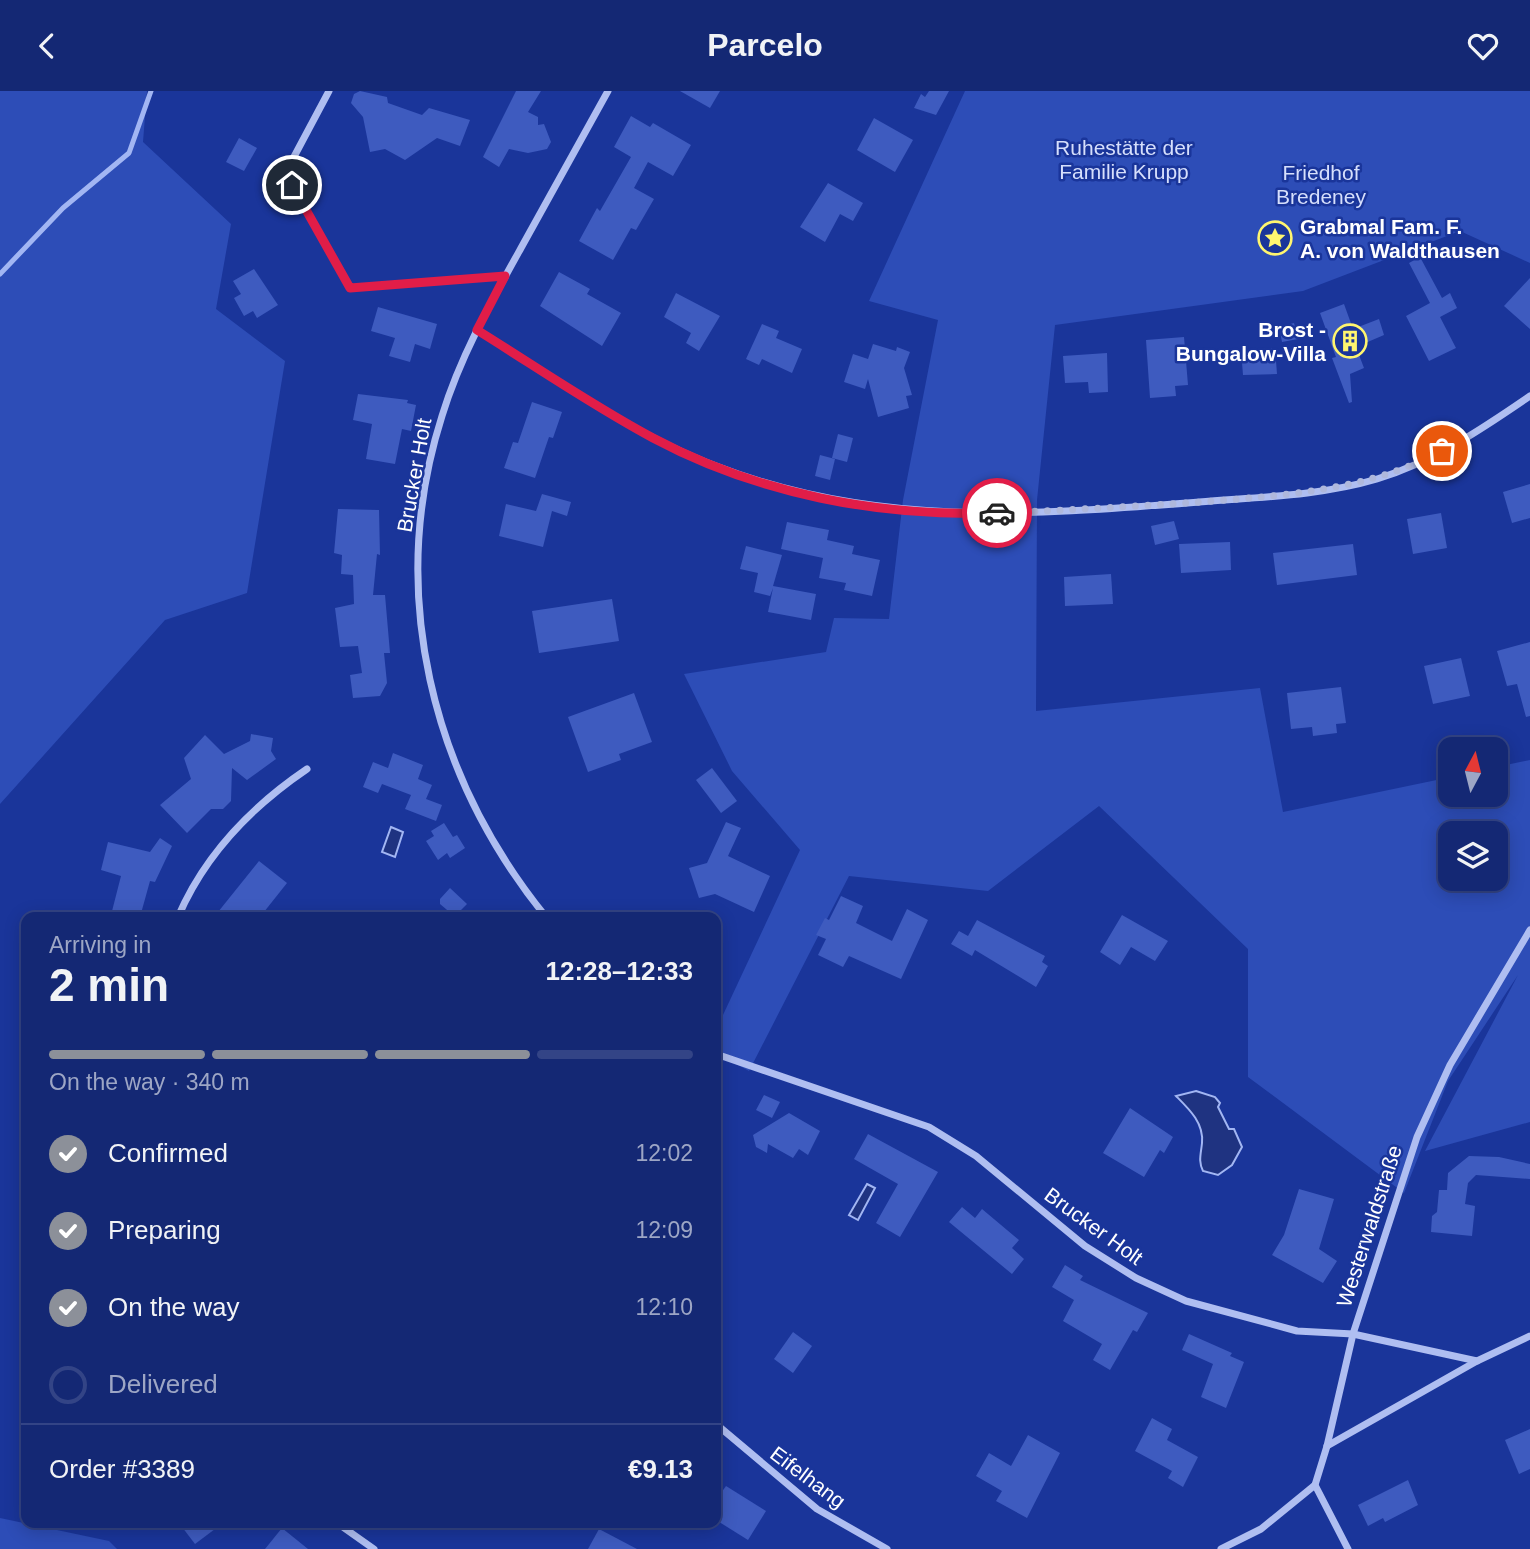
<!DOCTYPE html>
<meta charset="utf-8">
<style>
:root{--surface:#142874;--page:#21347c;--text:#f1f3f6;--muted:#9da6c5;--line:#334486;--accent:#8c9099}
body{margin:0;font-family:Arial,sans-serif;background:var(--page);color:var(--text);height:100vh;display:flex;flex-direction:column;font-size:26px;white-space:nowrap}
*{box-sizing:border-box;margin:0}
p{font-size:23px;color:var(--muted)}
.icon{flex:none;width:38px;height:38px;fill:none;stroke:currentColor;stroke-width:2;stroke-linecap:round;stroke-linejoin:round}
.map{position:relative;flex:1;overflow:hidden}
.panel{position:absolute;left:21px;top:821px;width:700px;height:616px;display:flex;flex-direction:column;background:var(--surface);border-radius:14px;box-shadow:0 4px 18px #0003,0 0 0 2px var(--line)}
.panel>*{flex:none}
.needle{width:46px;rotate:7deg}
.controls{position:absolute;left:1438px;top:646px;display:grid;gap:14px}
.controls a{display:grid;place-items:center;width:70px;height:70px;border-radius:14px;background:var(--surface);box-shadow:0 4px 18px #0003,0 0 0 2px var(--line);font-size:35px}
.pin{position:absolute;display:grid;place-items:center;width:60px;height:60px;color:#fff;margin:-30px;border:4px solid #fff;border-radius:50%;box-shadow:0 2px 7px #0007}
.courier{position:absolute;display:grid;place-items:center;width:70px;height:70px;margin:-35px;border:5px solid #e11d48;border-radius:50%;background:#fff;color:#222;box-shadow:0 2px 9px #0007}
.overview em{font-style:normal;font-weight:600}
.overview div{display:flex;flex-direction:column-reverse}
.overview{display:flex;align-items:center;justify-content:space-between;height:119px;padding:0 28px}
h1{font-size:46px;font-weight:600;line-height:52px}
.bar{display:grid;grid-template-columns:repeat(4,1fr);gap:10px 7px;align-content:center;height:84px;padding:0 28px}
.bar i{height:9px;border-radius:5px;background:var(--line)}
.bar .on{background:var(--accent)}
.bar p{grid-column:span 4}
.line{display:flex;align-items:center;gap:18px;padding:0 28px;border-top:2px solid var(--line)}
.line div{flex:1}
ol{padding:0 28px;list-style:none}
li{display:flex;align-items:center;gap:21px;height:77px}
li p{margin-inline-start:auto}
li .icon{padding:7px;border-radius:50%;background:var(--accent);color:#fff;stroke-width:4}
li:last-child{color:var(--muted)}
li i{width:38px;height:38px;border:4px solid var(--line);border-radius:50%}
header{display:flex;justify-content:space-between;align-items:center;height:91px;padding:0 28px;background:var(--surface);font-size:32px;font-weight:600}
.map>svg:first-child{display:block}
.green{fill:#2d4db7;fill-rule:evenodd}
.water{fill:#1f3381;stroke:#a2b6f3;stroke-width:2}
.lines{fill:none;stroke-linecap:round;stroke-linejoin:round}
.stream{stroke:#a2b6f3;stroke-width:5}
.building{fill:#3e5bbf}
.street{stroke:#afbef1;stroke-width:7}
.done{stroke:#afb8dc;stroke-width:7;stroke-dasharray:0 12.6}
.route{stroke:#e11d48;stroke-width:9}
.labels{text-anchor:middle;dominant-baseline:central;stroke-width:5;stroke-linejoin:round;paint-order:stroke}
.park-label{font-size:21px;fill:#d6dffc;stroke:#1a359a}
.poi-label{font-size:21px;font-weight:bold;fill:#fff;stroke:#1a359a;text-anchor:start}
.street-label{font-size:21px;fill:#fff;stroke:#1a359a}
</style>
<header><svg class="icon" aria-label="back" viewBox="0 0 24 24"><path d="M15 5l-7 7 7 7"/></svg>Parcelo<svg class="icon" aria-label="heart" viewBox="0 0 24 24"><path d="M12 20l-8-8c-3-5 5-10 8-4 3-6 11-1 8 4z"/></svg></header>
<div class="map">
<svg width="1530" height="1458" viewBox="0 0 1530 1458">
<rect width="100%" height="100%" fill="#1a359a"/>
<!-- green -->
<g class="green">
<path d="M0,0H147L143,51L231,133L216,218L285,270L247,502L165,529L0,713Z"/>
<path d="M965,0H1530V172L1460,140L1303,200L1055,234L1037,409L1036,620L1260,597L1283,721L1451,686V704H1496V676L1530,669V1031L1425,1060L1518,884L1448,990L1404,1102L1248,986V858L1099,715L988,800L849,785L749,980L727,968L716,957V939L800,759L732,680L684,583L826,561L834,527L889,528L903,409L938,229L869,210ZM1451,742H1496V788H1451Z"/>
<path d="M0,1427L109,1450L117,1458H0Z"/>
</g>
<!-- water -->
<g class="water">
<path d="M391,736L403,741L395,766L382,761Z"/>
<path d="M1196,1000L1215,1006L1220,1012L1218,1016L1229,1038H1234L1242,1056L1232,1074L1218,1084L1203,1080C1198,1070 1201,1063 1202,1052C1204,1032 1189,1018 1176,1005Z"/>
<path d="M867,1093L875,1097L858,1129L849,1124Z"/>
</g>
<g class="lines">
<!-- stream -->
<path class="stream" d="M0,183L63,117L129,62L151,0"/>
</g>
<!-- building -->
<g class="building">
<path d="M360,0L387,6L388,12L422,24L429,17L470,29L460,55L437,47L405,69L385,58L370,61L363,26L351,12L354,3Z"/>
<path d="M516,0H541L528,21L538,26V34L544,33L551,51L547,58L528,62L509,58L499,76L483,66Z"/>
<path d="M680,0H720L710,17Z"/>
<path d="M929,0H949L936,24L914,17L921,3L925,6Z"/>
<path d="M631,25L650,36L653,32L691,54L673,85L648,71L634,97L654,108L636,139L631,137L613,169L579,150L597,117L600,120L631,66L614,56Z"/>
<path d="M874,27L913,49L895,81L857,59Z"/>
<path d="M239,47L257,57L244,80L226,71Z"/>
<path d="M828,92L863,112L853,130L840,123L825,151L800,136Z"/>
<path d="M1420,166L1442,207L1450,202L1457,217L1440,226L1456,257L1429,270L1406,225L1430,212L1409,172Z"/>
<path d="M254,178L278,214L257,227L253,220L244,225L234,207L241,203L233,190Z"/>
<path d="M559,181L590,198L587,203L621,222L602,255L540,215Z"/>
<path d="M1530,187V238L1504,215Z"/>
<path d="M676,202L720,225L699,260L686,252L691,242L664,226Z"/>
<path d="M1344,213L1353,238L1379,228L1384,244L1356,256L1364,277L1350,283L1352,311L1349,312L1332,267L1336,266L1320,222Z"/>
<path d="M378,216L437,233L430,258L415,253L410,271L389,265L395,247L371,240Z"/>
<path d="M1294,232L1298,248L1282,251L1279,236Z"/>
<path d="M762,233L779,240L776,247L802,258L792,282L762,268L759,274L746,268Z"/>
<path d="M1184,246L1188,294L1175,295L1176,305L1150,307L1146,249Z"/>
<path d="M873,253L896,260L897,256L910,261L904,277L912,304L906,305L909,317L878,326L868,288L865,298L844,291L853,263L868,268Z"/>
<path d="M1275,257L1277,283L1243,284L1241,259Z"/>
<path d="M1107,262L1108,301L1089,302L1088,291L1065,292L1063,265Z"/>
<path d="M358,303L408,309L407,312L416,314L411,340L402,338L395,373L366,368L372,333L353,329Z"/>
<path d="M532,311L562,321L553,347L549,346L535,387L504,377L513,351L518,352Z"/>
<path d="M838,343L853,347L847,371L832,367Z"/>
<path d="M820,364L835,368L830,389L815,385Z"/>
<path d="M1530,393V427L1512,432L1503,401Z"/>
<path d="M542,403L571,411L567,425L552,420L543,456L499,445L506,413L536,420Z"/>
<path d="M338,418L379,419L380,464L377,463L373,504H385L390,562H384L387,592L380,605L353,607L350,584L362,582L358,555L340,556L335,517L354,513L353,484L341,483L342,464L334,462Z"/>
<path d="M1441,422L1447,457L1413,463L1407,428Z"/>
<path d="M1174,430L1179,448L1155,454L1151,435Z"/>
<path d="M787,431L829,439L827,449L854,455L852,463L880,469L872,505L844,499L846,492L819,487L823,467L781,458Z"/>
<path d="M1230,451L1231,479L1181,482L1179,453Z"/>
<path d="M1353,453L1357,484L1277,494L1273,462Z"/>
<path d="M746,455L782,464L773,495L816,503L811,529L768,521L773,497L770,505L754,501L758,482L740,478Z"/>
<path d="M1111,483L1113,513L1065,515L1064,486Z"/>
<path d="M612,508L619,550L539,562L532,520Z"/>
<path d="M1530,551V625L1526,626L1517,593L1507,595L1497,560Z"/>
<path d="M1461,567L1470,605L1433,613L1424,575Z"/>
<path d="M1341,596L1346,632L1336,633L1337,642L1313,645L1312,636L1291,638L1287,602Z"/>
<path d="M634,602L652,651L619,663L621,669L588,681L568,626Z"/>
<path d="M251,643L273,647L271,660L276,668L247,689L232,677L231,710L223,718H211L187,742L160,714L191,688L184,667L205,644L224,663L250,650Z"/>
<path d="M393,662L423,674L418,688L432,694L426,708L442,714L436,730L405,718L411,704L382,693L378,702L363,696L373,671L388,677Z"/>
<path d="M712,677L737,710L721,722L696,689Z"/>
<path d="M726,731L741,737L728,765L770,785L754,821L715,803L699,807L689,777L707,772Z"/>
<path d="M444,732L453,746L457,744L465,757L450,767L447,762L438,769L426,750L434,745L431,740Z"/>
<path d="M160,747L172,755L155,791L150,790L140,826L111,824L121,785L101,779L108,751L150,761Z"/>
<path d="M259,770L287,792L260,826H214Z"/>
<path d="M450,797L467,813L457,823L455,821L453,824L440,813V808Z"/>
<path d="M841,805L863,815L856,832L892,850L907,818L928,829L901,888L849,865L843,876L818,864L826,848L816,844L825,827L829,829Z"/>
<path d="M1122,824L1168,850L1155,870L1131,856L1120,874L1100,861Z"/>
<path d="M977,829L1045,865L1042,871L1048,875L1036,896L975,859L972,865L951,853L959,840L968,845Z"/>
<path d="M764,1004L780,1011L772,1027L756,1019Z"/>
<path d="M1130,1017L1173,1046L1164,1062L1160,1059L1144,1086L1103,1062Z"/>
<path d="M789,1022L820,1040L808,1064L799,1058L793,1067L768,1053L767,1062L756,1056L753,1044Z"/>
<path d="M868,1043L938,1081L900,1146L876,1132L898,1093L854,1068Z"/>
<path d="M1469,1065L1499,1066L1530,1073V1088L1476,1084L1468,1092L1465,1113L1475,1115L1472,1145L1431,1141L1432,1125L1437,1121L1439,1099H1447L1448,1082Z"/>
<path d="M1299,1098L1334,1108L1319,1158L1337,1170L1323,1192L1272,1164L1284,1144Z"/>
<path d="M962,1116L975,1127L982,1118L1019,1149L1012,1157L1024,1168L1012,1183L949,1131Z"/>
<path d="M1065,1174L1083,1185L1080,1189L1148,1222L1137,1241L1133,1239L1110,1279L1093,1269L1102,1253L1063,1230L1074,1209L1052,1196Z"/>
<path d="M793,1241L812,1255L793,1282L774,1268Z"/>
<path d="M1189,1243L1232,1262L1230,1265L1244,1271L1226,1317L1201,1306L1213,1273L1182,1259Z"/>
<path d="M1152,1327L1172,1338L1167,1349L1198,1366L1183,1396L1168,1387L1172,1380L1135,1360Z"/>
<path d="M1530,1338V1378L1519,1383L1505,1349Z"/>
<path d="M1028,1344L1060,1362L1027,1427L996,1410L1002,1400L976,1385L989,1362L1011,1375Z"/>
<path d="M1408,1389L1418,1414L1385,1431L1383,1427L1368,1435L1358,1414Z"/>
<path d="M726,1395L766,1420L748,1449L716,1429V1409Z"/>
<path d="M179,1432H223L195,1453Z"/>
<path d="M282,1437L308,1458H265Z"/>
<path d="M599,1438L637,1458H588Z"/>
</g>
<g class="lines">
<!-- street -->
<g class="street">
<path d="M329,0L288,77L292,94L350,197L505,185"/>
<path d="M477,239C554,286 631,343 716,375C876,437 1032,424 1199,411C1258,406 1320,405 1377,388C1433,371 1482,338 1530,305"/>
<path d="M178,826C205,763 251,716 307,678"/>
<path d="M546,826C431,684 386,501 442,325C460,266 491,211 521,157C550,105 579,52 608,0"/>
<path d="M716,963L929,1036L976,1065L1085,1155L1136,1187L1186,1210L1297,1240L1353,1243L1477,1270"/>
<path d="M716,1333L817,1418L887,1458"/>
<path d="M1327,1355L1477,1270L1530,1245"/>
<path d="M337,1432L374,1458"/>
<path d="M1221,1458L1261,1438L1315,1394"/>
<path d="M1348,1458L1315,1394L1327,1355L1353,1243L1417,1046L1450,974L1530,839"/>
</g>
</g>
<g class="lines">
<!-- done -->
<path class="done" d="M997,422C1070,419 1142,415 1215,410C1295,403 1370,398 1442,360"/>
<!-- route -->
<path class="route" d="M292,94L350,197L505,185L477,239C535,275 593,315 653,347C758,403 879,426 997,422"/>
</g>
<!-- icons -->
<defs>
<symbol id="sight-ring" viewBox="-11 -11 22 22"><circle r="9.5" fill="#1a359a" stroke="#fff56f" stroke-width="1.5"/><path d="M0-6L1.8-2.2L6-1.7L2.9 1.2L3.7 5.4L0 3.3L-3.7 5.4L-2.9 1.2L-6-1.7L-1.8-2.2Z" fill="#fff56f"/></symbol>
<symbol id="building-ring" viewBox="-11 -11 22 22"><circle r="9.5" fill="#1a359a" stroke="#fff56f" stroke-width="1.5"/><path d="M-4-6H4V6H1V3H-1V6H-4ZM-2.5-4.3h1.7v1.8h-1.7ZM.8-4.3h1.7v1.8H.8ZM-2.5-1h1.7V.8h-1.7ZM.8-1h1.7V.8H.8Z" fill="#fff56f"/></symbol>
</defs>
<g fill-rule="evenodd">
<use href="#sight-ring" x="1256" y="128" width="38" height="38"/>
<use href="#building-ring" x="1331" y="231" width="38" height="38"/>
</g>
<g class="labels">
<!-- park labels -->
<g class="park-label">
<text x="1124" y="56">Ruhestätte der<tspan x="1124" dy="24">Familie Krupp</tspan></text>
<text x="1321" y="81">Friedhof<tspan x="1321" dy="24">Bredeney</tspan></text>
</g>
<!-- poi labels -->
<g class="poi-label">
<text x="1300" y="135">Grabmal Fam. F.<tspan x="1300" dy="24">A. von Waldthausen</tspan></text>
<text x="1326" y="238" text-anchor="end">Brost -<tspan x="1326" dy="24">Bungalow-Villa</tspan></text>
</g>
<!-- street labels -->
<g class="street-label">
<text transform="translate(414 384) rotate(-80)">Brucker Holt</text>
<text transform="translate(1094 1135) rotate(36)">Brucker Holt</text>
<text transform="translate(1369 1135) rotate(-72)">Westerwaldstraße</text>
<text transform="translate(808 1386) rotate(37)">Eifelhang</text>
</g>
</g>
</svg>
<div class="controls">
<a><svg class="needle" viewBox="-14 -14 28 28"><path d="M0-13l5 13h-10z" fill="#e53935"/><path d="M0 13l5-13h-10z" fill="#9da6c5"/></svg></a>
<a><svg class="icon" aria-label="layers" viewBox="0 0 24 24"><path d="M12 4l9 5-9 5-9-5zM3 14l9 5 9-5"/></svg></a>
</div>
<div class="pin" style="left:1442px;top:360px;background:#ea580c"><svg class="icon" aria-label="bag" viewBox="0 0 24 24"><path d="M5 8h14l-1 12H6zM9 8a3 3 0 0 1 6 0"/></svg></div>
<div class="pin" style="left:292px;top:94px;background:#1f2937"><svg class="icon" aria-label="home" viewBox="0 0 24 24"><path d="M3 11l9-7 9 7M6 9v11h12V9"/></svg></div>
<div class="courier" style="left:997px;top:422px"><svg class="icon" aria-label="car" viewBox="0 0 24 24"><path d="M5 17H2v-5l4-1 3-4h7l3 4 3 1v5h-3M9 17h6M6 11h13"/><circle cx="7" cy="17" r="2"/><circle cx="17" cy="17" r="2"/></svg></div>
<section class="panel">
<div class="overview"><div><h1>2 min</h1><p>Arriving in</p></div><em>12:28–12:33</em></div>
<div class="bar"><i class="on"></i><i class="on"></i><i class="on"></i><i></i><p>On the way · 340 m</p></div>
<ol>
<li><svg class="icon" aria-label="check" viewBox="0 0 24 24"><path d="M5 12l5 5 9-10"/></svg>Confirmed<p>12:02</p></li>
<li><svg class="icon" aria-label="check" viewBox="0 0 24 24"><path d="M5 12l5 5 9-10"/></svg>Preparing<p>12:09</p></li>
<li><svg class="icon" aria-label="check" viewBox="0 0 24 24"><path d="M5 12l5 5 9-10"/></svg>On the way<p>12:10</p></li>
<li><i></i>Delivered</li>
</ol>
<div class="line" style="height:91px"><div>Order #3389</div><b>€9.13</b></div>
</section>
</div>
